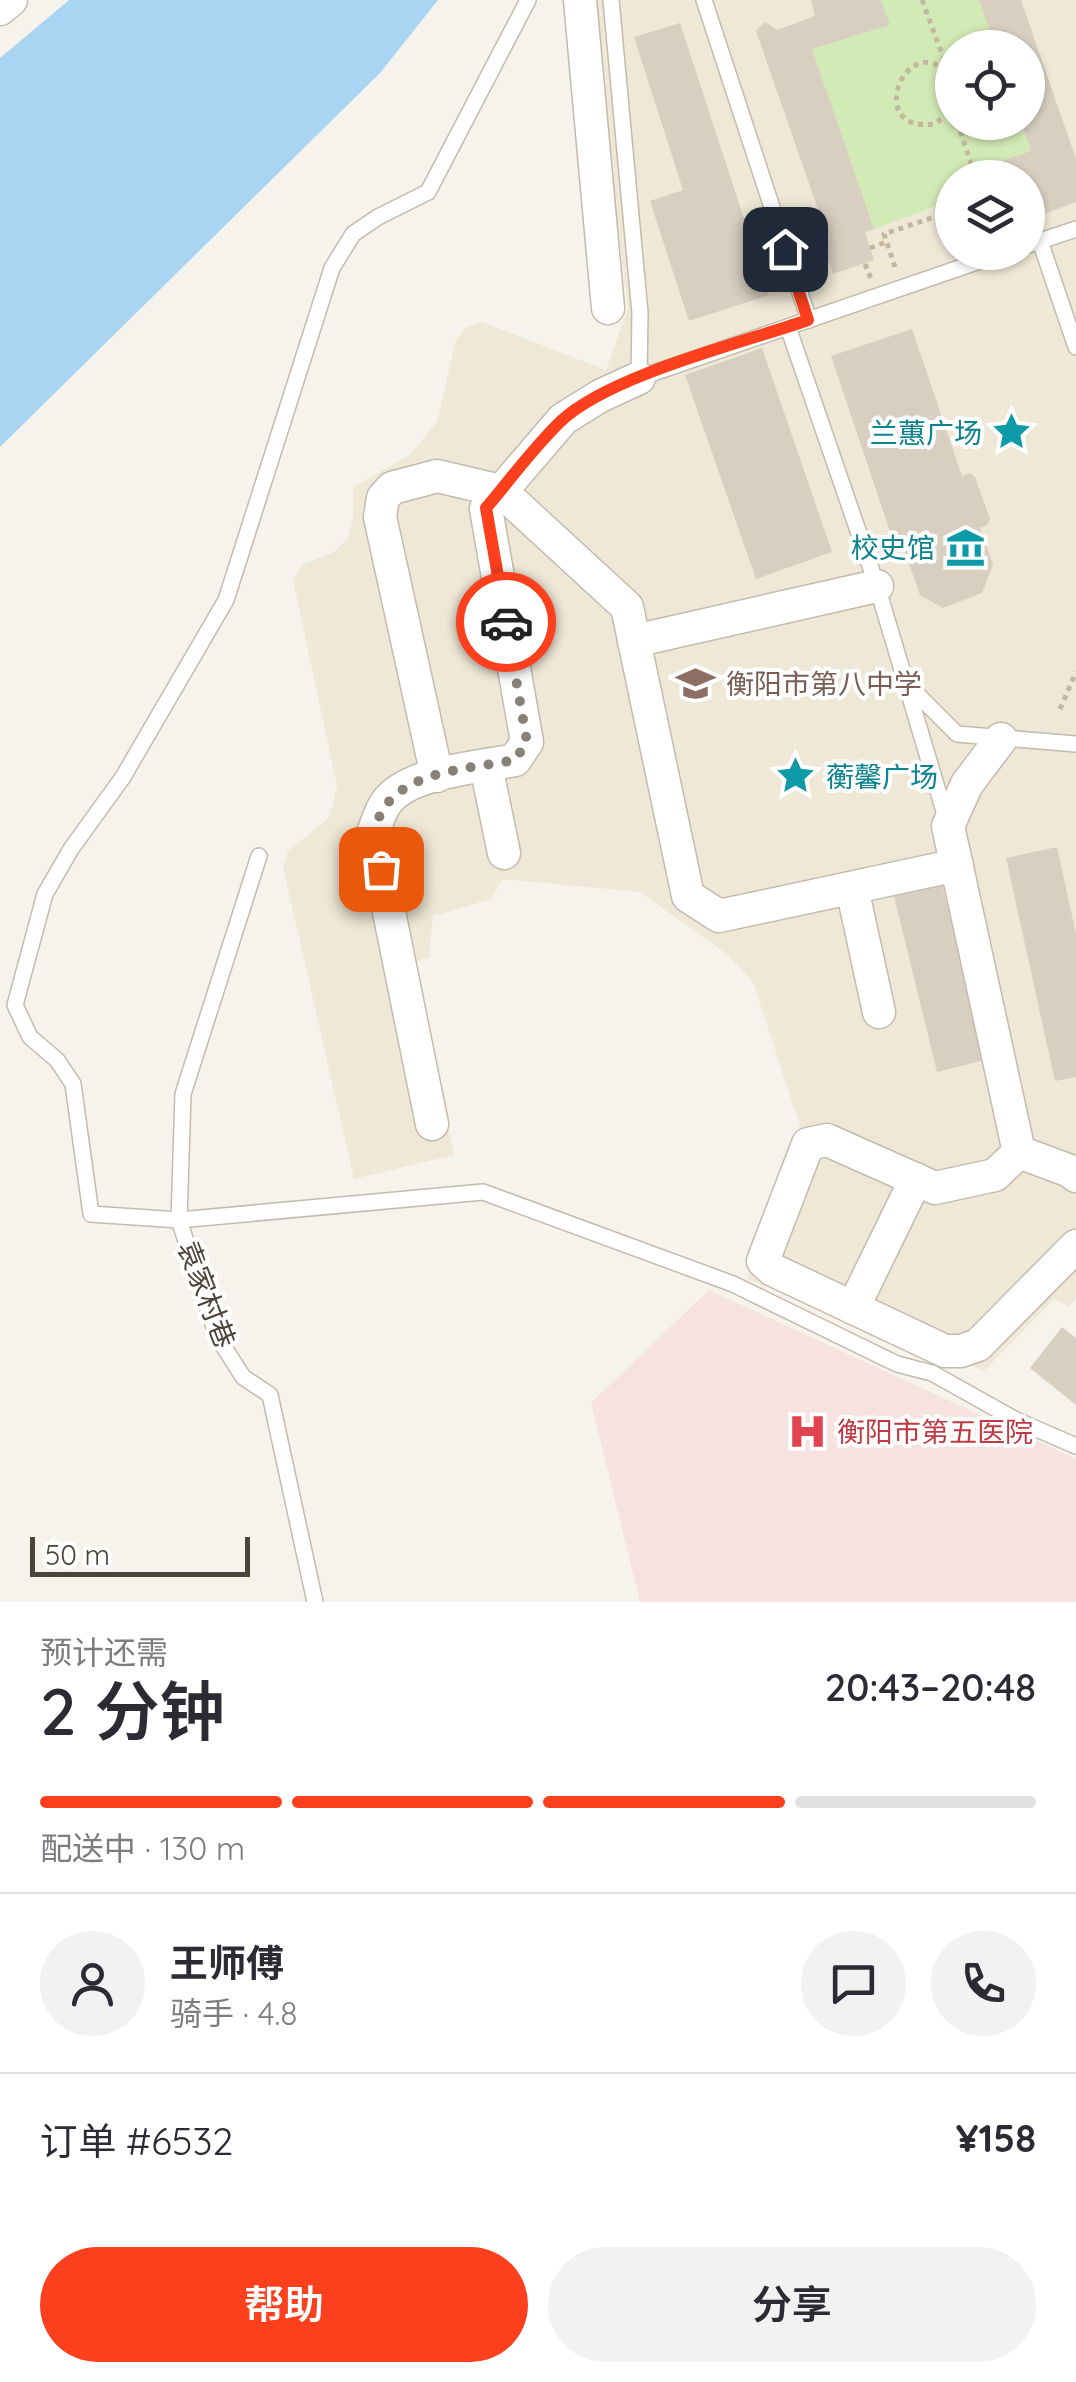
<!DOCTYPE html>
<html lang="zh">
<meta charset="utf-8">
<style>
:root{--surface:#fff;--page:#f2f2f3;--text:#2b2b33;--muted:#7c7c81;--line:#e1e1e2;--accent:#fc3f1d}
body{margin:0;font-family:Quicksand,"Noto Sans SC",sans-serif;background:var(--page);color:var(--text);height:100vh;display:flex;flex-direction:column;font-size:38px;white-space:nowrap}
*{box-sizing:border-box;margin:0}
p{font-size:32px;color:var(--muted)}
.icon{flex:none;width:55px;height:55px;fill:none;stroke:currentColor;stroke-width:2;stroke-linecap:round;stroke-linejoin:round}
.map{position:relative;height:1602px;overflow:hidden}
.sheet{display:flex;flex-direction:column;background:var(--surface);flex:1}
.sheet>*{flex:none}
.tools{position:absolute;left:935px;top:30px;display:grid;gap:20px}
.tools a{display:grid;place-items:center;width:110px;height:110px;border-radius:50%;background:var(--surface);box-shadow:0 2px 8px #0004;font-size:50px}
.scale{position:absolute;left:30px;bottom:25px;width:220px;box-sizing:border-box;padding-left:10px;border:5px solid #4b4439;border-top:0;font-size:28px;line-height:35px;white-space:nowrap;color:#4b4439;-webkit-text-stroke:8px #fff;paint-order:stroke}
.pin{position:absolute;display:grid;place-items:center;width:85px;height:85px;color:#fff;margin:-42px;border-radius:20px;box-shadow:0 5px 15px #0006}
.courier{position:absolute;display:grid;place-items:center;width:100px;height:100px;margin:-50px;border:8px solid #fc3f1d;border-radius:50%;background:#fff;color:#222;box-shadow:0 2px 12px #0007}
.headline em{font-style:normal;font-weight:600}
.headline div{display:flex;flex-direction:column-reverse}
.headline{display:flex;align-items:center;justify-content:space-between;height:170px;padding:0 40px}
h1{font-size:65px;font-weight:600;line-height:75px}
.bar{display:grid;grid-template-columns:repeat(4,1fr);gap:15px 10px;align-content:center;height:120px;padding:0 40px}
.bar i{height:12px;border-radius:8px;background:var(--line)}
.bar .selected{background:var(--accent)}
.bar p{grid-column:span 4}
.line{display:flex;align-items:center;gap:25px;padding:0 40px;border-top:2px solid var(--line)}
.line div{flex:1}
.round{display:grid;place-items:center;flex:none;width:105px;height:105px;border-radius:52px;background:var(--page)}
.action{display:flex;gap:20px;margin-top:auto;padding:20px 40px}
.action a{flex:1;height:115px;border-radius:60px;background:var(--accent);color:#fff;font-size:40px;font-weight:600;line-height:115px;text-align:center}
.action a+a{background:var(--page);color:var(--text)}
.map>svg:first-child{display:block}
.education{fill:#efe8d6;fill-rule:evenodd}
.medical{fill:#f6e3e0}
.green{fill:#d2eab5}
.water{fill:#a9d4f2}
.building{fill:#d8cfc1}
.lines{fill:none;stroke-linecap:round;stroke-linejoin:round}
.service-casing{stroke:#c2bbae;stroke-width:18}
.minor-casing{stroke:#c2bbae;stroke-width:35}
.path{stroke:#c4b79f;stroke-width:5;stroke-dasharray:5 5;stroke-linecap:butt}
.service{stroke:#fff;stroke-width:15}
.minor{stroke:#fff;stroke-width:32}
.done{stroke:#878178;stroke-width:10;stroke-dasharray:0 18}
.route{stroke:#fc3f1d;stroke-width:12}
.labels{text-anchor:middle;dominant-baseline:central;stroke-width:8;stroke-linejoin:round;paint-order:stroke}
.culture-label{font-size:28px;fill:#0d838f;stroke:#fff;text-anchor:end}
.education-label{font-size:28px;fill:#785e54;stroke:#fff;text-anchor:start}
.street-label{font-size:28px;fill:#4b4439;stroke:#fff}
.health-label{font-size:28px;fill:#be3a42;stroke:#fff;text-anchor:start}
</style>
<div class="map">
<svg width="1076" height="1602" viewBox="0 0 1076 1602">
<rect width="100%" height="100%" fill="#f6f3ec"/>
<!-- education -->
<path class="education" d="M591,0H1076V1298L1069,1306L1054,1299L984,1371L747,1279L800,1126L753,982L728,955L640,892L502,879L491,899L433,916L429,958L415,962L454,1155L354,1179L283,867L288,851L329,818L337,786L293,580L302,565L334,552L348,538L353,517V487L410,455L437,422L456,340L467,327L482,322L606,370L628,308ZM952,48H1028V122H952ZM952,178H1028V252H952Z"/>
<!-- medical -->
<path class="medical" d="M709,1290L1076,1459V1602H640L591,1403Z"/>
<!-- green -->
<path class="green" d="M881,0H979L996,47L952,48V122L1021,123L1031,151L986,166L990,177L952,178V200L874,229L812,49L889,25Z"/>
<!-- water -->
<path class="water" d="M69,0H438L380,73L0,447V58Z"/>
<!-- building -->
<g class="building">
<path d="M811,0H881L890,25L812,49L874,229L865,232L874,260L833,274L829,262L814,268L802,264L800,257L806,248L829,241L756,31L765,22L777,30L815,16Z"/>
<path d="M979,0H1021L1076,159V202L1028,220V178H990L986,166L1031,151L1021,122H1028V48H996Z"/>
<path d="M680,23L769,295L689,321L650,201L683,190L634,37Z"/>
<path d="M912,329L962,476L970,473L975,477L990,519L987,525L980,528L993,565L982,593L943,608L920,595L904,550L897,552L831,356Z"/>
<path d="M762,348L832,552L756,579L685,375Z"/>
<path d="M1057,847L1076,934V1077L1055,1081L1006,858Z"/>
<path d="M942,884L985,1060L937,1072L894,896Z"/>
<path d="M1062,1327L1076,1338V1405L1030,1368Z"/>
</g>
<g class="lines">
<defs>
<g id="service">
<path d="M528,0L428,192L378,217L353,234L332,268L226,600L123,777L71,849L45,894L15,1005L30,1037L57,1060L73,1084L91,1214L179,1220L483,1192L733,1284L897,1364L932,1373L1016,1420L1076,1446"/>
<path d="M611,0L640,313L639,378L1006,252"/>
<path d="M704,0L809,320"/>
<path d="M1040,241L1076,347"/>
<path d="M1028,245L1076,229"/>
<path d="M788,327L877,586L946,818"/>
<path d="M910,687L957,734L1076,744"/>
<path d="M259,856L183,1094L179,1220L217,1336L243,1377L270,1395L315,1602"/>
</g>
<g id="minor">
<path d="M580,0L608,308"/>
<path d="M0,9L11,0"/>
<path d="M634,641L877,586"/>
<path d="M1001,739L967,784L948,826L1019,1152"/>
<path d="M486,766L504,853"/>
<path d="M437,776L380,517L383,498L392,488L437,476L501,491L627,607L688,896L719,916L957,865"/>
<path d="M852,888L879,1012"/>
<path d="M432,1124L373,833C377,823 380,811 386,803C407,772 480,767 515,760L527,742L486,509L563,419L600,396L639,378"/>
<path d="M1019,1152L995,1175L935,1188L827,1140L808,1144L763,1261L773,1270L945,1351H961L978,1345L1076,1246"/>
<path d="M1019,1152L1070,1171L1076,1176"/>
<path d="M853,1308L916,1179"/>
</g>
</defs>
<!-- service casing -->
<use href="#service" class="service-casing"/>
<!-- minor casing -->
<use href="#minor" class="minor-casing"/>
<!-- path -->
<g class="path">
<path d="M922,0L945,62L942,68"/>
<path d="M952,79C910,21 860,134 935,124L952,110"/>
<path d="M957,122L976,178"/>
<path d="M870,248L886,242"/>
<path d="M865,264L871,279"/>
<path d="M895,267L884,234L952,211"/>
<path d="M1060,709L1076,672"/>
</g>
<!-- service -->
<use href="#service" class="service"/>
<!-- minor -->
<use href="#minor" class="minor"/>
</g>
<g class="lines">
<!-- done -->
<path class="done" d="M381,869C378,858 372,841 375,830C388,770 466,770 515,760L527,742L506,622"/>
<!-- route -->
<path class="route" d="M506,622L486,508C510,480 533,448 561,421C610,375 742,343 808,320L785,249"/>
</g>
<!-- icons -->
<defs>
<symbol id="sight-bare" viewBox="-9 -9 18 18"><path d="M0-6L1.8-2.2L6-1.7L2.9 1.2L3.7 5.4L0 3.3L-3.7 5.4L-2.9 1.2L-6-1.7L-1.8-2.2Z" fill="#0f9aa8" stroke="#fff" stroke-width="2.5" paint-order="stroke"/></symbol>
<symbol id="museum-bare" viewBox="-9 -9 18 18"><path d="M0-6L6-3V-2H-6V-3ZM-5-1h2V3h-2ZM-1-1h2V3h-2ZM3-1h2V3H3ZM-6 4H6V6H-6Z" fill="#0f9aa8" stroke="#fff" stroke-width="2.5" paint-order="stroke"/></symbol>
<symbol id="school-bare" viewBox="-9 -9 18 18"><path d="M0-5L7-2L0 1L-7-2ZM-4 1L0 2.5L4 1V4Q0 6-4 4Z" fill="#8d6e63" stroke="#fff" stroke-width="2.5" paint-order="stroke"/></symbol>
<symbol id="hospital-bare" viewBox="-9 -9 18 18"><path d="M-5-5h3v3.5h4V-5h3V5h-3V1.5h-4V5h-3Z" fill="#e0444e" stroke="#fff" stroke-width="2.5" paint-order="stroke"/></symbol>
</defs>
<g fill-rule="evenodd">
<use href="#sight-bare" x="984" y="404" width="55" height="55"/>
<use href="#museum-bare" x="938" y="520" width="55" height="55"/>
<use href="#school-bare" x="668" y="656" width="55" height="55"/>
<use href="#sight-bare" x="768" y="748" width="55" height="55"/>
<use href="#hospital-bare" x="780" y="1404" width="55" height="55"/>
</g>
<g class="labels">
<!-- culture labels -->
<g class="culture-label">
<text x="982" y="432">兰蕙广场</text>
<text x="935" y="547">校史馆</text>
<text x="826" y="776" text-anchor="start">蘅馨广场</text>
</g>
<!-- education labels -->
<g class="education-label">
<text x="726" y="683">衡阳市第八中学</text>
</g>
<!-- street labels -->
<g class="street-label">
<text transform="translate(207 1294) rotate(69)">袁家村巷</text>
</g>
<!-- health labels -->
<g class="health-label">
<text x="837" y="1431">衡阳市第五医院</text>
</g>
</g>
</svg>
<div class="tools">
<a><svg class="icon" aria-label="locate" viewBox="0 0 24 24"><circle cx="12" cy="12" r="6"/><path d="M12 2v4M12 18v4M2 12h4M18 12h4"/></svg></a>
<a><svg class="icon" aria-label="layers" viewBox="0 0 24 24"><path d="M12 4l9 5-9 5-9-5zM3 14l9 5 9-5"/></svg></a>
</div>
<div class="scale">50 m</div>
<div class="pin" style="left:381px;top:869px;background:#ea580c"><svg class="icon" aria-label="bag" viewBox="0 0 24 24"><path d="M5 8h14l-1 12H6zM9 8a3 3 0 0 1 6 0"/></svg></div>
<div class="pin" style="left:785px;top:249px;background:#1f2937"><svg class="icon" aria-label="home" viewBox="0 0 24 24"><path d="M3 11l9-7 9 7M6 9v11h12V9"/></svg></div>
<div class="courier" style="left:506px;top:622px"><svg class="icon" aria-label="car" viewBox="0 0 24 24"><path d="M5 17H2v-5l4-1 3-4h7l3 4 3 1v5h-3M9 17h6M6 11h13"/><circle cx="7" cy="17" r="2"/><circle cx="17" cy="17" r="2"/></svg></div>
</div>
<section class="sheet">
<div class="headline"><div><h1>2 分钟</h1><p>预计还需</p></div><em>20:43–20:48</em></div>
<div class="bar"><i class="selected"></i><i class="selected"></i><i class="selected"></i><i></i><p>配送中 · 130 m</p></div>
<div class="line" style="height:180px"><a class="round"><svg class="icon" aria-label="person" viewBox="0 0 24 24"><circle cx="12" cy="8" r="4"/><path d="M4 21q1-7 8-7t8 7"/></svg></a><div><b>王师傅</b><p>骑手 · 4.8</p></div><a class="round"><svg class="icon" aria-label="chat" viewBox="0 0 24 24"><path d="M4 5h16v11H9l-5 4z"/></svg></a><a class="round"><svg class="icon" aria-label="phone" viewBox="0 0 24 24"><path d="M5 4h4l2 5-3 2q2 4 5 5l2-3 5 2v4C11 20 4 13 5 4z"/></svg></a></div>
<div class="line" style="height:130px"><div>订单 #6532</div><b>¥158</b></div>
<div class="action"><a>帮助</a><a>分享</a></div>
</section>
